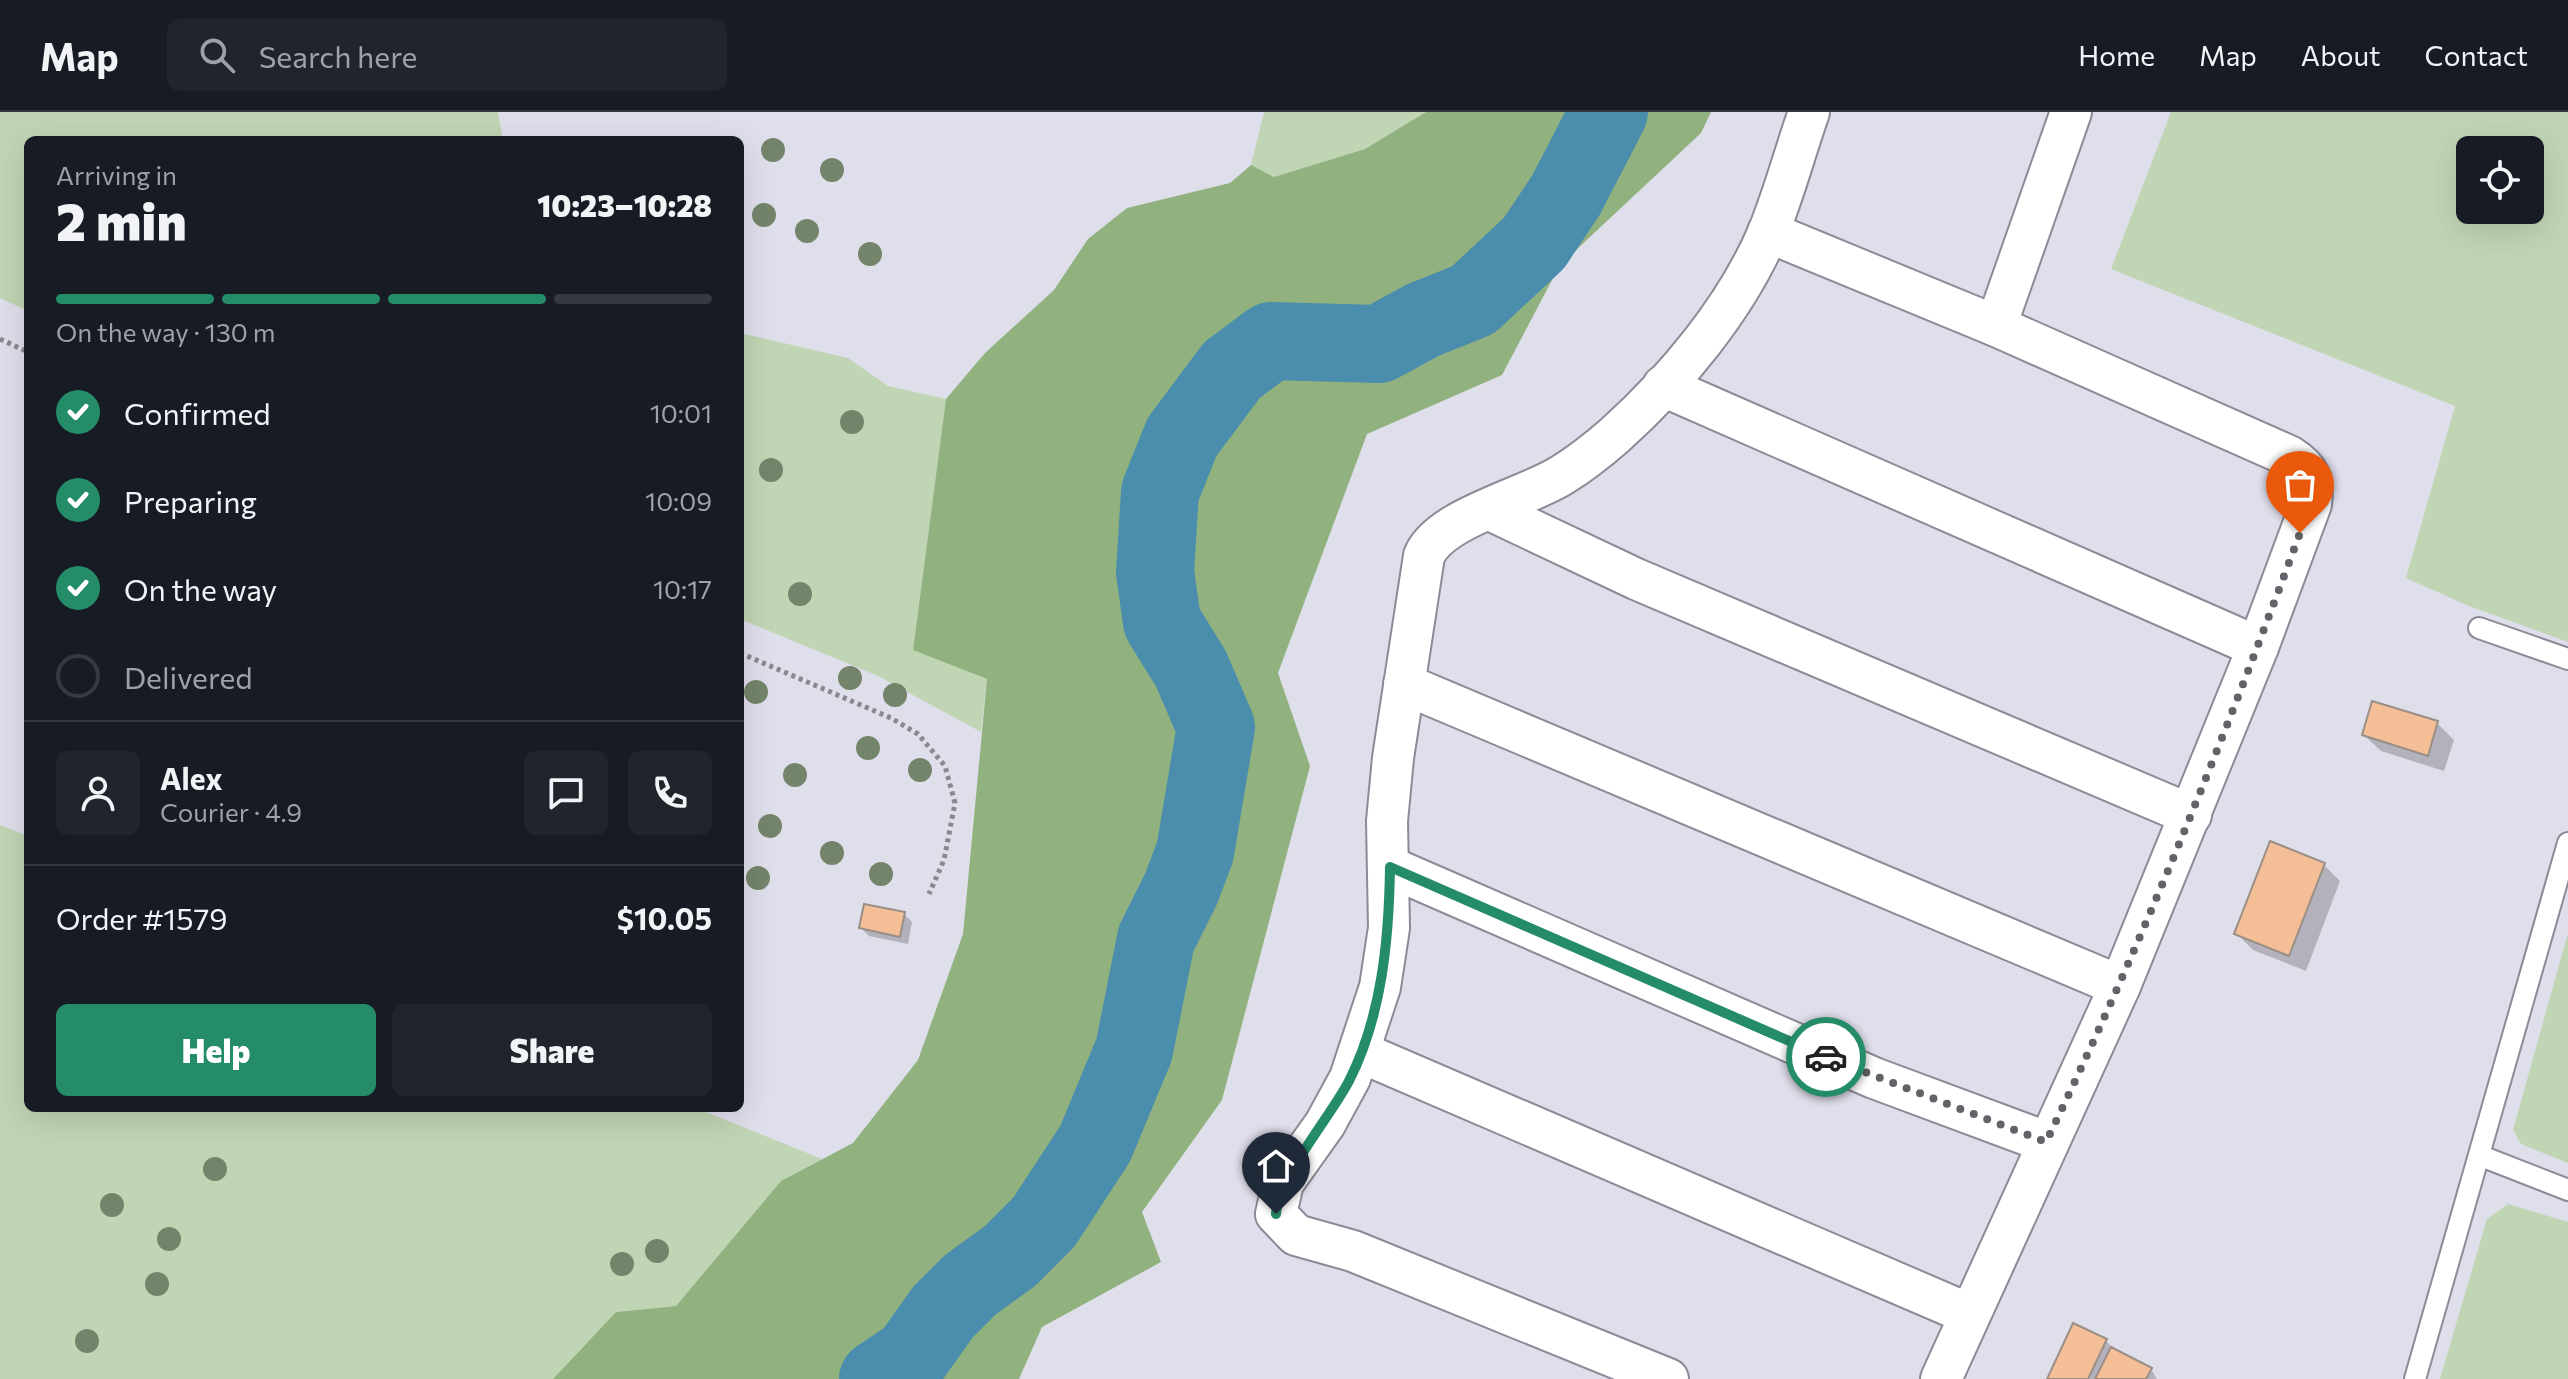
<!DOCTYPE html>
<meta charset="utf-8">
<style>
:root{--surface:#171b24;--page:#20242c;--text:#f1f3f6;--muted:#9ea1a6;--line:#363941;--accent:#258c68}
body{margin:0;font-family:Commissioner,sans-serif;background:var(--page);color:var(--text);height:100vh;display:flex;flex-direction:column;font-size:30px;white-space:nowrap}
*{box-sizing:border-box;margin:0}
p{font-size:26px;color:var(--muted)}
.icon{flex:none;width:44px;height:44px;fill:none;stroke:currentColor;stroke-width:2;stroke-linecap:round;stroke-linejoin:round}
.map{position:relative;flex:1;overflow:hidden}
.drawer{position:absolute;left:24px;top:24px;width:720px;height:976px;display:flex;flex-direction:column;background:var(--surface);border-radius:12px;box-shadow:0 8px 32px #0002}
.drawer>*{flex:none}
.fabs{position:absolute;left:2456px;top:24px;display:grid;gap:16px}
.fabs a{display:grid;place-items:center;width:88px;height:88px;border-radius:12px;background:var(--surface);box-shadow:0 8px 32px #0002;font-size:40px}
.pin{position:absolute;display:grid;place-items:center;width:68px;height:68px;color:#fff;margin:-82px -34px;border-radius:50% 50% 50% 0;rotate:-45deg;box-shadow:0 0 8px #0007}
.pin .icon{rotate:45deg}
.courier{position:absolute;display:grid;place-items:center;width:80px;height:80px;margin:-40px;border:6px solid #258c68;border-radius:50%;background:#fff;color:#222;box-shadow:0 2px 10px #0007}
.overview em{font-style:normal;font-weight:800}
.overview div{display:flex;flex-direction:column-reverse}
.overview{display:flex;align-items:center;justify-content:space-between;height:136px;padding:0 32px}
h1{font-size:52px;font-weight:800;line-height:60px}
.bar{display:grid;grid-template-columns:repeat(4,1fr);gap:12px 8px;align-content:center;height:96px;padding:0 32px}
.bar i{height:10px;border-radius:6px;background:var(--line)}
.bar .active{background:var(--accent)}
.bar p{grid-column:span 4}
.line{display:flex;align-items:center;gap:20px;padding:0 32px;border-top:2px solid var(--line)}
.line div{flex:1}
.round{display:grid;place-items:center;flex:none;width:84px;height:84px;border-radius:12px;background:var(--page)}
ol{padding:0 32px;list-style:none}
li{display:flex;align-items:center;gap:24px;height:88px}
li p{margin-inline-start:auto}
li .icon{padding:8px;border-radius:50%;background:var(--accent);color:#fff;stroke-width:4}
li:last-child{color:var(--muted)}
li i{width:44px;height:44px;border:4px solid var(--line);border-radius:50%}
.button{display:flex;gap:16px;margin-top:auto;padding:16px 32px}
.button a{flex:1;height:92px;border-radius:12px;background:var(--accent);color:#fff;font-size:32px;font-weight:800;line-height:92px;text-align:center}
.button a+a{background:var(--page);color:var(--text)}
header{display:flex;align-items:center;gap:48px;box-sizing:border-box;height:112px;padding:0 40px;background:var(--surface);border-bottom:2px solid var(--line)}
header strong{font-size:38px}
nav{display:flex;gap:44px;margin-inline-start:auto;font-size:28px}
.search{width:560px;height:72px;background:var(--page);display:flex;align-items:center;gap:20px;box-sizing:border-box;padding:0 28px;border-radius:12px;color:var(--muted);font-size:30px}
.map>svg:first-child{display:block}
.green{fill:#c0d5b4;fill-rule:evenodd}
.forest{fill:#91b27e}
.shadow{fill:#0003}
.lines{fill:none;stroke-linecap:round;stroke-linejoin:round}
.river{stroke:#4b8dac;stroke-width:78}
.building{fill:#f4bf96;stroke:#9a8f86;stroke-width:2}
.service-casing{stroke:#8c8a97;stroke-width:24}
.minor-casing{stroke:#8c8a97;stroke-width:44}
.path{stroke:#888891;stroke-width:5;stroke-dasharray:4 4;stroke-linecap:butt}
.service{stroke:#fff;stroke-width:20}
.minor{stroke:#fff;stroke-width:40}
.tree{fill:#74846b}
.done{stroke:#626269;stroke-width:8;stroke-dasharray:0 14.4}
.route{stroke:#258c68;stroke-width:10}
</style>
<header>
<strong>Map</strong>
<div class="search"><svg class="icon" aria-label="search" viewBox="0 0 24 24"><circle cx="10" cy="10" r="6"/><path d="M15 15l6 6"/></svg>Search here</div>
<nav><a>Home</a><a>Map</a><a>About</a><a>Contact</a></nav>
</header>
<div class="map">
<svg width="2568" height="1267" viewBox="0 0 2568 1267">
<rect width="100%" height="100%" fill="#dfdeeb"/>
<!-- green -->
<g class="green">
<path d="M0,0H498L503,28H28V199L0,186Z"/>
<path d="M1264,0H1426L1365,37L1274,65L1251,53Z"/>
<path d="M2171,0H2568V530L2469,494L2406,466L2455,294L2111,157ZM2470,38H2530V98H2470Z"/>
<path d="M740,221L848,246L888,274L946,287L913,537L987,567L981,620L878,564L740,507Z"/>
<path d="M0,713L28,724V996H696L822,1047L781,1069L676,1194L616,1200L553,1267H0Z"/>
<path d="M2568,821V1051L2521,1032L2513,1018Z"/>
<path d="M2508,1092L2568,1110V1267H2440L2487,1107Z"/>
</g>
<!-- forest -->
<path class="forest" d="M1426,0H1711L1701,21L1560,153L1502,263L1367,322L1278,561L1310,654L1222,988L1142,1100L1161,1150L1042,1215L1019,1267H553L616,1200L676,1194L781,1069L853,1031L918,948L963,822L987,567L913,538L946,287L985,241L1054,178L1088,127L1127,96L1230,71L1251,53L1274,65L1365,37Z"/>
<!-- shadow -->
<g class="shadow">
<path d="M2374,592L2437,611L2454,628L2444,659L2381,639L2364,623Z"/>
<path d="M2324,753L2340,769L2306,859L2253,838L2237,822Z"/>
<path d="M904,802L912,810L908,832L869,824L861,816Z"/>
<path d="M2106,1229L2117,1240L2151,1257L2157,1267H2049Z"/>
</g>
<g class="lines">
<!-- river -->
<path class="river" d="M878,1267L911,1245L943,1200L970,1173L1010,1144L1044,1110L1095,1032L1134,938L1156,827L1181,777L1195,740L1216,615L1191,557L1162,510L1155,460L1160,380L1182,325L1232,258L1271,229L1379,232L1423,208L1473,188L1534,131L1566,83L1609,0"/>
</g>
<!-- building -->
<g class="building">
<path d="M2372,589L2438,609L2428,644L2362,623Z"/>
<path d="M2270,729L2325,751L2289,844L2234,822Z"/>
<path d="M864,792L905,800L900,825L859,816Z"/>
<path d="M2073,1211L2107,1227L2088,1267H2047Z"/>
<path d="M2111,1235L2152,1256L2146,1267H2095Z"/>
</g>
<g class="lines">
<defs>
<g id="service">
<path d="M2479,516L2568,547"/>
<path d="M2481,1044L2568,1078"/>
<path d="M2415,1267L2568,731"/>
</g>
<g id="minor">
<path d="M1768,120L1996,214L2289,344C2310,357 2314,368 2311,392L2258,535L2120,874L1941,1267"/>
<path d="M1996,214L2071,0"/>
<path d="M1663,274L2258,535"/>
<path d="M1490,398L1636,467L2191,703"/>
<path d="M1404,572L2120,874"/>
<path d="M1390,755L1874,966L2046,1030"/>
<path d="M1360,940L1969,1202"/>
<path d="M1668,1267L1353,1139L1296,1123L1276,1102L1283,1071L1325,1012L1350,966L1380,875L1389,816L1387,709L1393,646L1424,444C1439,406 1526,386 1562,363C1580,352 1599,337 1615,323C1676,268 1736,196 1768,121C1784,82 1795,40 1809,0"/>
</g>
</defs>
<!-- service casing -->
<use href="#service" class="service-casing"/>
<!-- minor casing -->
<use href="#minor" class="minor-casing"/>
<!-- path -->
<g class="path">
<path d="M0,227L28,240"/>
<path d="M740,541L891,606L918,622L945,654L955,691L944,748L929,782"/>
</g>
<!-- service -->
<use href="#service" class="service"/>
<!-- minor -->
<use href="#minor" class="minor"/>
</g>
<!-- trees -->
<g class="tree">
<circle cx="773" cy="38" r="12"/>
<circle cx="832" cy="58" r="12"/>
<circle cx="764" cy="103" r="12"/>
<circle cx="807" cy="119" r="12"/>
<circle cx="870" cy="142" r="12"/>
<circle cx="852" cy="310" r="12"/>
<circle cx="771" cy="358" r="12"/>
<circle cx="800" cy="482" r="12"/>
<circle cx="850" cy="566" r="12"/>
<circle cx="756" cy="580" r="12"/>
<circle cx="895" cy="583" r="12"/>
<circle cx="868" cy="636" r="12"/>
<circle cx="920" cy="658" r="12"/>
<circle cx="795" cy="663" r="12"/>
<circle cx="770" cy="714" r="12"/>
<circle cx="832" cy="741" r="12"/>
<circle cx="881" cy="762" r="12"/>
<circle cx="758" cy="766" r="12"/>
<circle cx="215" cy="1057" r="12"/>
<circle cx="112" cy="1093" r="12"/>
<circle cx="169" cy="1127" r="12"/>
<circle cx="657" cy="1139" r="12"/>
<circle cx="622" cy="1152" r="12"/>
<circle cx="157" cy="1172" r="12"/>
<circle cx="87" cy="1229" r="12"/>
</g>
<g class="lines">
<!-- done -->
<path class="done" d="M1826,945L2046,1030C2142,832 2224,627 2300,421"/>
<!-- route -->
<path class="route" d="M1276,1102C1279,1064 1329,1007 1349,969C1382,904 1389,827 1390,755L1826,945"/>
</g>
</svg>
<div class="fabs">
<a><svg class="icon" aria-label="locate" viewBox="0 0 24 24"><circle cx="12" cy="12" r="6"/><path d="M12 2v4M12 18v4M2 12h4M18 12h4"/></svg></a>
</div>
<div class="pin" style="left:2300px;top:421px;background:#ea580c"><svg class="icon" aria-label="bag" viewBox="0 0 24 24"><path d="M5 8h14l-1 12H6zM9 8a3 3 0 0 1 6 0"/></svg></div>
<div class="pin" style="left:1276px;top:1102px;background:#1f2937"><svg class="icon" aria-label="home" viewBox="0 0 24 24"><path d="M3 11l9-7 9 7M6 9v11h12V9"/></svg></div>
<div class="courier" style="left:1826px;top:945px"><svg class="icon" aria-label="car" viewBox="0 0 24 24"><path d="M5 17H2v-5l4-1 3-4h7l3 4 3 1v5h-3M9 17h6M6 11h13"/><circle cx="7" cy="17" r="2"/><circle cx="17" cy="17" r="2"/></svg></div>
<section class="drawer">
<div class="overview"><div><h1>2 min</h1><p>Arriving in</p></div><em>10:23–10:28</em></div>
<div class="bar"><i class="active"></i><i class="active"></i><i class="active"></i><i></i><p>On the way · 130 m</p></div>
<ol>
<li><svg class="icon" aria-label="check" viewBox="0 0 24 24"><path d="M5 12l5 5 9-10"/></svg>Confirmed<p>10:01</p></li>
<li><svg class="icon" aria-label="check" viewBox="0 0 24 24"><path d="M5 12l5 5 9-10"/></svg>Preparing<p>10:09</p></li>
<li><svg class="icon" aria-label="check" viewBox="0 0 24 24"><path d="M5 12l5 5 9-10"/></svg>On the way<p>10:17</p></li>
<li><i></i>Delivered</li>
</ol>
<div class="line" style="height:144px"><a class="round"><svg class="icon" aria-label="person" viewBox="0 0 24 24"><circle cx="12" cy="8" r="4"/><path d="M4 21q1-7 8-7t8 7"/></svg></a><div><b>Alex</b><p>Courier · 4.9</p></div><a class="round"><svg class="icon" aria-label="chat" viewBox="0 0 24 24"><path d="M4 5h16v11H9l-5 4z"/></svg></a><a class="round"><svg class="icon" aria-label="phone" viewBox="0 0 24 24"><path d="M5 4h4l2 5-3 2q2 4 5 5l2-3 5 2v4C11 20 4 13 5 4z"/></svg></a></div>
<div class="line" style="height:104px"><div>Order #1579</div><b>$10.05</b></div>
<div class="button"><a>Help</a><a>Share</a></div>
</section>
</div>
